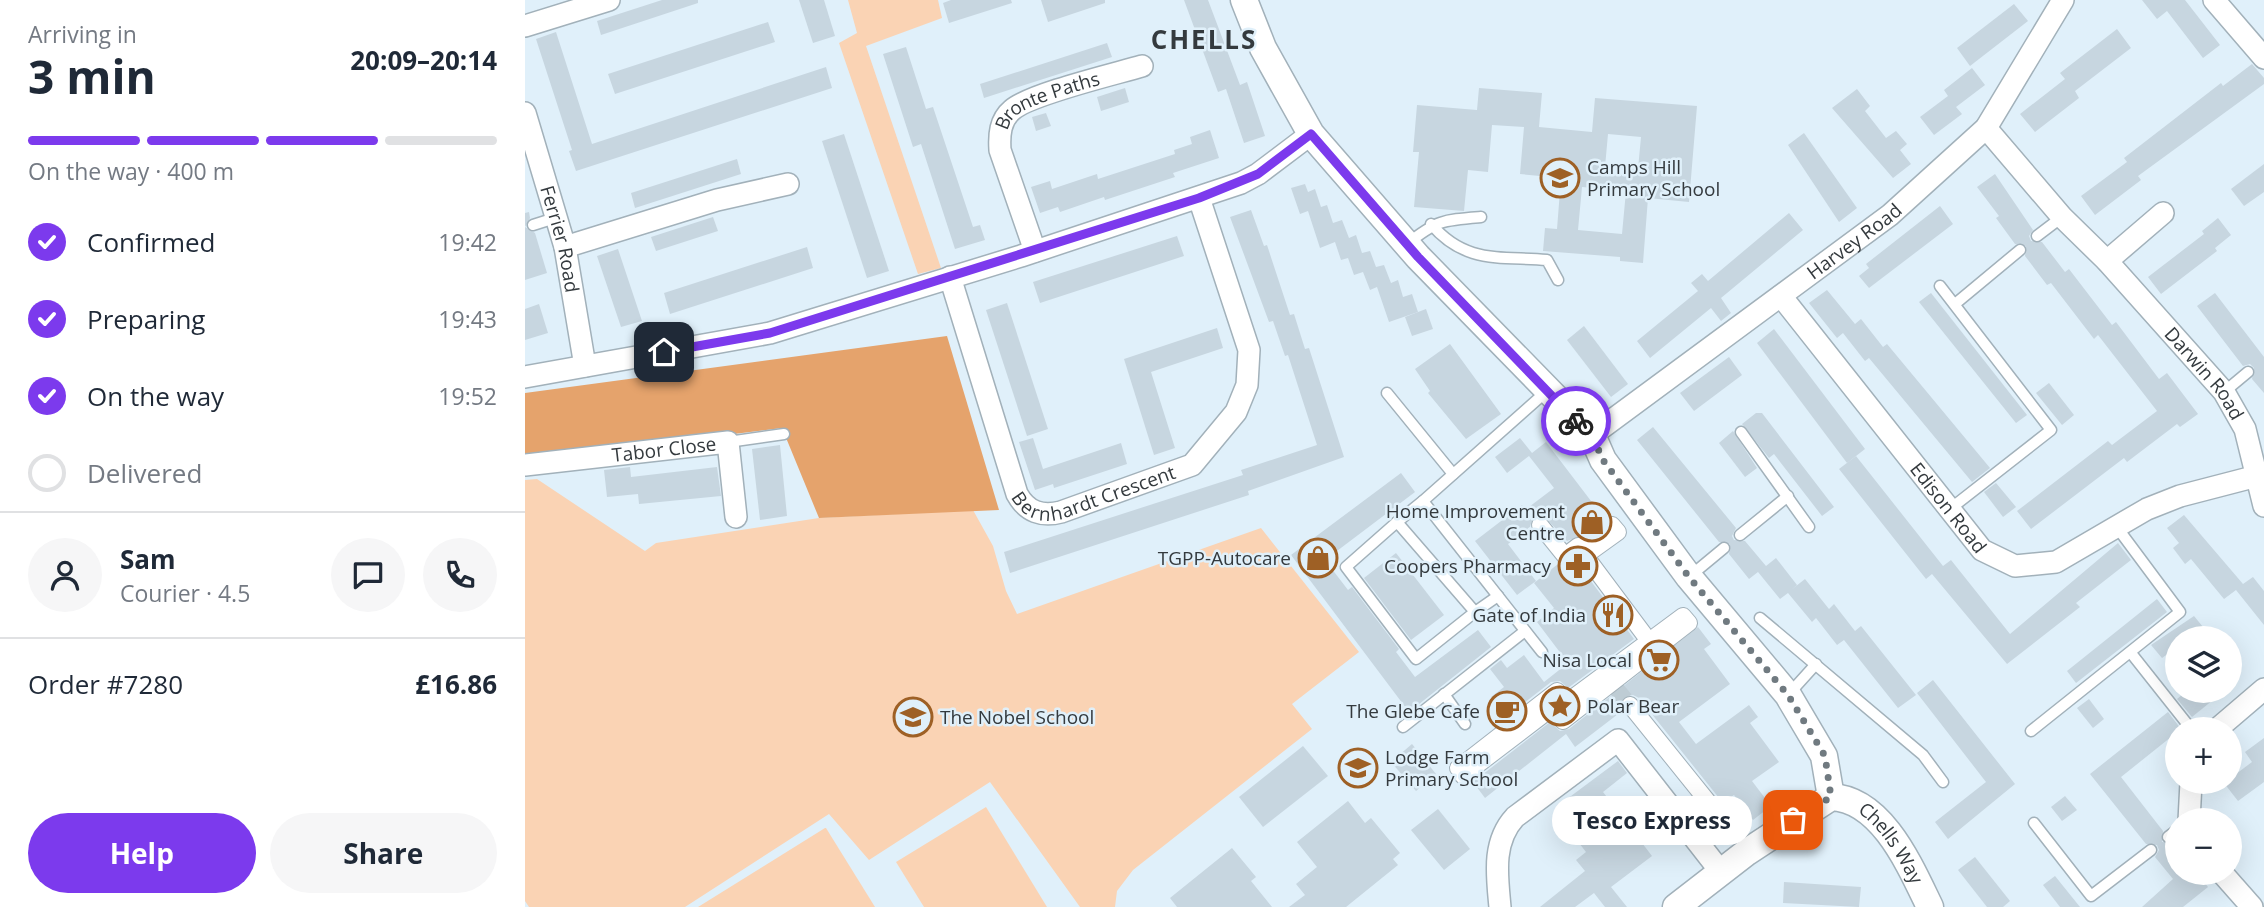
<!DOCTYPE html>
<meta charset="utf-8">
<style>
:root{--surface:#fff;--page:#f6f6f7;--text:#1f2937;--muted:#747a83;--line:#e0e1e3;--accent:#7c3aed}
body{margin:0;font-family:"Open Sans",sans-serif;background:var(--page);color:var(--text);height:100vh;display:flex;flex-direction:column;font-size:26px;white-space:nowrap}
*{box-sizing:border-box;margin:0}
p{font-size:23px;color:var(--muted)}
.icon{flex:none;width:38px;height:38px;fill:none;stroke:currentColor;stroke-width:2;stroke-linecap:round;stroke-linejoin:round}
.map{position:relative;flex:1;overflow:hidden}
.sheet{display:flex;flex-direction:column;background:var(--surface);width:525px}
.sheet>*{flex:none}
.controls{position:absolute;left:1640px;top:626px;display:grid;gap:14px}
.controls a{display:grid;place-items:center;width:77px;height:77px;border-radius:50%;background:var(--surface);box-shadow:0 7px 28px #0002;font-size:35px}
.pin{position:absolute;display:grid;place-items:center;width:60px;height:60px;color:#fff;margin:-30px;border-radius:14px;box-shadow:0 4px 10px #0006}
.courier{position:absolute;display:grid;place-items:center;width:70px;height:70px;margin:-35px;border:5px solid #7c3aed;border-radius:50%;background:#fff;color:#222;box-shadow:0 2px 9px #0007}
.bubble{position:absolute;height:49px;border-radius:24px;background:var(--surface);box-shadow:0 7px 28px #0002;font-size:23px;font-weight:700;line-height:49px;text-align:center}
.summary em{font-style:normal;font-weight:700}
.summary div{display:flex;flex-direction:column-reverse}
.summary{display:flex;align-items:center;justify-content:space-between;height:119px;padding:0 28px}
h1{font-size:46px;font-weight:700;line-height:52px}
.bar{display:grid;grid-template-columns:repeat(4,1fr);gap:10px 7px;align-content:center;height:84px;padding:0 28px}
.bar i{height:9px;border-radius:5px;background:var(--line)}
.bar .active{background:var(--accent)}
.bar p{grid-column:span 4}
.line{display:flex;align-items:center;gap:18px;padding:0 28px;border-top:2px solid var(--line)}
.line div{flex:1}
.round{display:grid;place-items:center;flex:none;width:74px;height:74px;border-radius:37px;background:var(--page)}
ol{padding:0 28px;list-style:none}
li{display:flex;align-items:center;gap:21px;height:77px}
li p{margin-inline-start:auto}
li .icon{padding:7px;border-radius:50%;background:var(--accent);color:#fff;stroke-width:4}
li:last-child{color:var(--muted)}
li i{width:38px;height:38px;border:4px solid var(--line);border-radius:50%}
.action{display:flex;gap:14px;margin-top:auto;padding:14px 28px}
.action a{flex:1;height:80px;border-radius:42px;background:var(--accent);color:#fff;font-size:28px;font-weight:700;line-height:80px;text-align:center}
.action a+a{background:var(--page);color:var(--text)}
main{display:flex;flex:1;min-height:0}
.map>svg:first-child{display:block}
.green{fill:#fad3b4}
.forest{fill:#e5a36c}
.building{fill:#c7d6e0;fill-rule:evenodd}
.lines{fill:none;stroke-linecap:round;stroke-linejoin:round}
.pedestrian-tunnel{stroke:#beccd4;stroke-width:16;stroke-dasharray:16 8;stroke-linecap:butt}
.service-casing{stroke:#a2b1ba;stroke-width:13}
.pedestrian-casing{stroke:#a2b1ba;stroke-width:18}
.minor-casing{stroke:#a2b1ba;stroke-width:24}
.tertiary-casing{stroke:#a2b1ba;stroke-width:29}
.service{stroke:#fff;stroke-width:10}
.pedestrian{stroke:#fff;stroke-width:16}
.minor{stroke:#fff;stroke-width:21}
.tertiary{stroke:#fff;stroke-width:26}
.done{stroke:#707a80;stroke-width:7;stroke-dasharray:0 12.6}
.route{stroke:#7c3aed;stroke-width:9}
.labels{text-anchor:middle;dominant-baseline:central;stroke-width:5;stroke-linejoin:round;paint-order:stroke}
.street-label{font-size:19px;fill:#343a3e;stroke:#e0f0fa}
.poi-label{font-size:19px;fill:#343a3e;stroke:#e0f0fa;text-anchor:end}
.district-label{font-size:26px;font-weight:bold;letter-spacing:2px;fill:#343a3e;stroke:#e0f0fa}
</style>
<main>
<section class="sheet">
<div class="summary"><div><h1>3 min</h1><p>Arriving in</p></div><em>20:09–20:14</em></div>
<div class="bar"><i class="active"></i><i class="active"></i><i class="active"></i><i></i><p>On the way · 400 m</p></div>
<ol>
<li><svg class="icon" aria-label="check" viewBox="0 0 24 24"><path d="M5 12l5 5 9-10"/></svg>Confirmed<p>19:42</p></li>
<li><svg class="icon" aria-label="check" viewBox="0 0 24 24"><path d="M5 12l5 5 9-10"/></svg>Preparing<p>19:43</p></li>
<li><svg class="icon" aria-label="check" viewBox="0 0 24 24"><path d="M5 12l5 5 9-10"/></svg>On the way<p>19:52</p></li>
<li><i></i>Delivered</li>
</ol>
<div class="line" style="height:126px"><a class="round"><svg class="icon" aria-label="person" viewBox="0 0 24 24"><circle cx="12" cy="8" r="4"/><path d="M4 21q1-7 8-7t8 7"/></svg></a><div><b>Sam</b><p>Courier · 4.5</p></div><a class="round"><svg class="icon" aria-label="chat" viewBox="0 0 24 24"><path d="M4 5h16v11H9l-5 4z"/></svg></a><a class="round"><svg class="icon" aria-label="phone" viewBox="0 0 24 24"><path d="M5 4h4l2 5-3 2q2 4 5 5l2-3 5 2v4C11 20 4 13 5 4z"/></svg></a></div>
<div class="line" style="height:91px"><div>Order #7280</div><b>£16.86</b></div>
<div class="action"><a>Help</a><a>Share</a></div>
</section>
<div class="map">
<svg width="1739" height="907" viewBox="0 0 1739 907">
<rect width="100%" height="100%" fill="#e0f0fa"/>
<!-- green -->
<g class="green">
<path d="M323,0H413L417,18L341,46L416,268L393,274L314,43L332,33Z"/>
<path d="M12,479L120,551L131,543L294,518L448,510L468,546L481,591L492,614L736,528L834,652L767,704L787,729L608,870L592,891L590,907H555L465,782L344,860L304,814L160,907H4L0,901V480Z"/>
<path d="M461,807L522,907H399L371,862Z"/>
<path d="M301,828L350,907H173L300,828Z"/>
</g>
<!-- forest -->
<path class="forest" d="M422,336L474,510L294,518L257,428L0,460V393Z"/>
<!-- building -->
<g class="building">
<path d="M137,0H173V3L76,35L72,21Z"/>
<path d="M274,0H299L310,36L288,43Z"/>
<path d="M426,0H486L487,3L424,23L418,3Z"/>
<path d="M516,0H580V3L523,22Z"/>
<path d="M659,0H683L715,85L722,82L740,136L719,143L701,89L693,92Z"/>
<path d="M1617,0H1660L1695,45L1678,58L1642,11L1632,19Z"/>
<path d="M1489,4L1503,21L1445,66L1432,48Z"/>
<path d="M243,22L250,42L90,94L83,74Z"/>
<path d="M1592,29L1606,48L1550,91L1554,98L1510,132L1495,114L1540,79L1535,73Z"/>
<path d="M31,32L67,144L301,67L307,88L51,171L44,151L47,150L11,39Z"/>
<path d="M582,43L587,57L459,98L455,84Z"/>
<path d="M381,47L401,109L408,107L448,227L455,225L460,240L430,249L396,144L388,147L358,54Z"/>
<path d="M1727,64L1739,78V84L1613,176L1616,180L1570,215L1556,196L1602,162L1599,158L1696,83L1698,86Z"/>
<path d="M1447,68L1460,85L1431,107L1437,114L1409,135L1395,117L1423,96L1419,90Z"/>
<path d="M600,88L604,102L576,111L572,97Z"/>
<path d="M954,88L1017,93L1014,127L1067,132L1070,98L1172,106L1164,202L1123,198L1118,263L1095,261V257L1018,251L1020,228L1032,229L1036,178L995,174L999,127L967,125L963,172L943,170L939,211L889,207L894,152H888L892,105L952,110ZM1083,134L1116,137L1113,169L1080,167ZM1057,187L1101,191L1097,234L1053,230Z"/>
<path d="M1332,89L1345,106L1340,111L1361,138L1371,131L1382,144L1375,150L1386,164L1368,178L1307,108Z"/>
<path d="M521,113L526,126L511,131L507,117Z"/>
<path d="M685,130L694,158L648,173L650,177L580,200L579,197L535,212L533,207L515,213L506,187L525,181L527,189L572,174L573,179L650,154L649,150L667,144L665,137Z"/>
<path d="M1279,133L1332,208L1314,222L1263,145Z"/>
<path d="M319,134L364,271L342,278L297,141Z"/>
<path d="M212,159L216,174L110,208L106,193Z"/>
<path d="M1739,164V192L1719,206L1706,189Z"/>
<path d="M1470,174L1508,230L1504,236L1506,241L1517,242L1540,272L1544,269L1587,325L1591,322L1634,379L1642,373L1673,414L1655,427L1652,424L1602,462L1599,458L1506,529L1492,511L1583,441L1587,445L1632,411L1573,335L1569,339L1526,283L1522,285L1500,256L1501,246L1490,244L1471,218L1474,216L1452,187Z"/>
<path d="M780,184L783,192L790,189L796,207L802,205L808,223L817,220L824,238L831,235L837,253L845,251L851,267L859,265L866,283L873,280L878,297L887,294L893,312L864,322L852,287L845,290L838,272L829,275L823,258L816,260L810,242L795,248L783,211L775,214L766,188Z"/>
<path d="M1415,206L1428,224L1344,288L1334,276L1344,268L1341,264Z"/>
<path d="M726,210L739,246L742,245L765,315L769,314L780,349L784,348L819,457L723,491L724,495L485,573L479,552L718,475L716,470L792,445L763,355L760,356L748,321L744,322L705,217Z"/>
<path d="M4,212L5,218L0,227L10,233L22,273L0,280V213Z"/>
<path d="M1264,213L1278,230L1196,298L1206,313L1196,321L1186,308L1125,358L1112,341L1173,291L1166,283L1177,274L1183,281Z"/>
<path d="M188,217L193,231L131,251L126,237Z"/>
<path d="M1693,218L1706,235L1690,248L1692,251L1636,294L1623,277L1679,234L1677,231Z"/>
<path d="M652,236L659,256L515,303L508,282Z"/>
<path d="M282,247L288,268L145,314L139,293Z"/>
<path d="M93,249L117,321L96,327L72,256Z"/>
<path d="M1302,290L1330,324L1336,319L1358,347L1362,344L1465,468L1447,482L1344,358L1340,361L1318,333L1312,338L1284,303Z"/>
<path d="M1406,293L1502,415L1491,423L1394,302Z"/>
<path d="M1690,293L1739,357V393L1727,379L1729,368L1725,364L1718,366L1672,306Z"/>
<path d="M482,303L523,429L502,436L461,310Z"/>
<path d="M14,304L23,333L0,340V309Z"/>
<path d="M901,309L908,329L887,336L880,317Z"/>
<path d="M1059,326L1103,384L1086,397L1042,340Z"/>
<path d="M692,328L698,348L626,372L650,448L629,455L599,359Z"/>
<path d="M1249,329L1340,449L1322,463L1232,343Z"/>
<path d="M925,344L976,414L941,439L903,393L905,391L890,369Z"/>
<path d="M1204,357L1217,375L1169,411L1155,393Z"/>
<path d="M1524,383L1549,415L1537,425L1511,393Z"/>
<path d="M1231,413H1237L1309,507L1297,516L1249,454L1244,458L1217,424Z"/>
<path d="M1128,427L1211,528L1207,536L1209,540L1220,541L1241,566L1251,558L1272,585L1266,590L1280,579L1304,609L1309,604L1330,631L1336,626L1391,695L1373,708L1319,640L1312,645L1291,618L1287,622L1263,593L1255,599L1233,572L1224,579L1204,554L1205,544L1194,542L1112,440Z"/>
<path d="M1208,431L1232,468L1220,477L1194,443Z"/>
<path d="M508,438L518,469L596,443L602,464L529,488L528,484L510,490L494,442Z"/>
<path d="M995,438L1007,453L1021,442L1079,518L1056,536L1042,541L1019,516L1008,517L1005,527L983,544L1011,581L992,595L950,541L997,505L1000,510L1029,488L1004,456L982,473L970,457Z"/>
<path d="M255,445L262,516L235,520L227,449Z"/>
<path d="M1331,456L1418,566L1426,560L1485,634L1593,543L1606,560L1551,603L1555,607L1482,664L1407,574L1401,579L1314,469Z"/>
<path d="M105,467L106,477L192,467L196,496L114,504L113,494L82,497L79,470Z"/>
<path d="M876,473L890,492L800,560L823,590L827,587L874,649L871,652L890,677L953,630L966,647L884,712L766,555Z"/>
<path d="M1471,483L1491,507L1478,517L1459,492Z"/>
<path d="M1659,515L1718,584L1728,577L1739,591V625L1711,590L1699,599L1666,559L1660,564L1648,548L1654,543L1642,528Z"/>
<path d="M871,553L919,615L886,640L839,578Z"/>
<path d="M1051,561L1109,639L1043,688L1035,681L1026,682L981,717L966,697L979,687L965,669L976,660L982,668L999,655L1019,682L1043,663L1012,622L1029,608L1009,583L1033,564L1042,566Z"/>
<path d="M1632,599L1642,612L1551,683L1542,671Z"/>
<path d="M1669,616L1678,627L1663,639H1652V647L1637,658L1626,645Z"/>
<path d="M1173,627L1186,644L1179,649L1205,684L1154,722L1171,744L1224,705L1233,717L1225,723L1254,762L1227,781L1246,806L1228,820L1209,795L1198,803L1114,698L1108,695L1098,697L1095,706L1097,711L1050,747L1041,734L960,798L948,782L1025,722L1035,731L1044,729Z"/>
<path d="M1408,680L1490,784L1423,839L1410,822L1461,782L1392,693Z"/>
<path d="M1662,691H1699L1667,717L1652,699Z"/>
<path d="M1564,699L1579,719L1568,728L1552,708Z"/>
<path d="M1643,712L1656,729L1596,777L1638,831L1637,842L1648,843L1652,849V873H1672L1683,887L1658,907H1617L1648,879L1630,857L1634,850L1632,845L1621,844L1565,774Z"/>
<path d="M1739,738V782L1713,801L1699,783L1727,762L1720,752Z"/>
<path d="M887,744L911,774L891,791L866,762Z"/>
<path d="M778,746L803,776L738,827L714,797Z"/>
<path d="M1093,761L1102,773L1078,792L1127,856L1086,887L1102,907H1080L1069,893L1050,907H1015L1060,871L1051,860L1061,852L1054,843L1063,836L1058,829L1062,825L1042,799Z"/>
<path d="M1540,796L1552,810L1537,821L1526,807Z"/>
<path d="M823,801L840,823L846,818L875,853L868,859L873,865L821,907H764L780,895L771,884L792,867L772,842Z"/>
<path d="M913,809L945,849L919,870L886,830Z"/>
<path d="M707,848L731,877L726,881L747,907H652L645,898Z"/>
<path d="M1450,857L1485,901L1478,907H1462L1433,870Z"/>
<path d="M1530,876L1555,907H1535L1518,885Z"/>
<path d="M1259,882L1336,887L1334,907L1258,903Z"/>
</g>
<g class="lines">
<!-- pedestrian-tunnel -->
<path class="pedestrian-tunnel" d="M1090,687L1105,705"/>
<defs>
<g id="service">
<path d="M906,224C940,264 974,256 1022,260L1033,280"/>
<path d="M8,225L30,218"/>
<path d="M1512,236L1537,217"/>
<path d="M882,244C912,220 918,220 956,217"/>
<path d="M1415,286L1526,430L1425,509"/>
<path d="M1430,304L1495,250"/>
<path d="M1699,392L1723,372"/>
<path d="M862,393L928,474"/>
<path d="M1216,432L1284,527"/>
<path d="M203,442L259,434"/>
<path d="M872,522L950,612L891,659L821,567Z"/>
<path d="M872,522L898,501"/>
<path d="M1215,535L1263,496"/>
<path d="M1164,577L1199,548"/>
<path d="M950,612L973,596"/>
<path d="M1235,618L1398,755L1418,782"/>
<path d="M1017,652L898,501L1022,391"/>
<path d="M1606,653L1667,730"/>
<path d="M919,694L940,724"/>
<path d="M1263,695L1291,664"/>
<path d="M878,727L1000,631"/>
<path d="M1506,731L1655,612L1591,526"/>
<path d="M1509,823L1566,896L1626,850"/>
<path d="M1643,837L1652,830"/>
</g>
<g id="pedestrian">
<path d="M1015,525L1040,556L1053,546L1130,649"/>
<path d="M1056,549L1087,525L1093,532L1061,555"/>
<path d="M1105,705L1200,823"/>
<path d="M933,768L1032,691L1042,702L1158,616L1164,623L1038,721L1027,708L938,776"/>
</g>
<g id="minor">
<path d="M1689,0L1739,58"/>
<path d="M0,26L84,0"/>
<path id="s1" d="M0,113L40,247L60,366"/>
<path id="s2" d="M1461,128L1537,217L1582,261L1699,392L1720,429L1739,506"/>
<path d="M40,247L192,200L263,184"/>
<path id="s3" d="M510,251L475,150C474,135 475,120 487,110C505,94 590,74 617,66"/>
<path d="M1582,261L1638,213"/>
<path id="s4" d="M425,277L492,494C502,512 517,517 536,512L667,465L711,412L722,385L724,350L674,198"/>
<path id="s5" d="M1256,296L1457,550L1490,566L1531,562L1622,509L1655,496L1732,476"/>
<path d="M0,377L245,333L496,256L716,183L733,174L786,134"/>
<path id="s6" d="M1067,435L1365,215L1461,128L1538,0"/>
<path id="s7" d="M0,465L203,442L211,517"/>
<path d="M1691,730L1739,689"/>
<path d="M1664,821L1666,782"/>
<path d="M1697,873L1727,907"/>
<path d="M975,907C972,875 967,842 990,817L1093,740L1196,872"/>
</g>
<g id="tertiary">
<path d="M719,0L738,48L786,134L893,257L1067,435L1078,460L1164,577L1263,695L1299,756L1306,797"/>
<path id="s8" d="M1151,907L1222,852L1306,797C1357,799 1385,866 1405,907"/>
</g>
</defs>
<!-- service casing -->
<use href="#service" class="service-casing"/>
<!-- pedestrian casing -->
<use href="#pedestrian" class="pedestrian-casing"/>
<!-- minor casing -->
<use href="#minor" class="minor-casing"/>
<!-- tertiary casing -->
<use href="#tertiary" class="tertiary-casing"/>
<!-- service -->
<use href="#service" class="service"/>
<!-- pedestrian -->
<use href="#pedestrian" class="pedestrian"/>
<!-- minor -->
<use href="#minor" class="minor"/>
<!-- tertiary -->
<use href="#tertiary" class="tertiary"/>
</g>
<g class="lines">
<!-- done -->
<path class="done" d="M1051,421L1067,435L1078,460L1164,577L1263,695L1300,756L1306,797L1268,820"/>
<!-- route -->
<path class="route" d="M139,352L245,333L674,198L733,174L786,134L893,257L1051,421"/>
</g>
<!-- icons -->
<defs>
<symbol id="school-ring" viewBox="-11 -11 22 22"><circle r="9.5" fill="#e0f0fa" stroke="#9e6025" stroke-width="1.5"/><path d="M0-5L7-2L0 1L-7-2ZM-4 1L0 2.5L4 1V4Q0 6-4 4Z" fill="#9e6025"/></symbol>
<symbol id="shop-ring" viewBox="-11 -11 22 22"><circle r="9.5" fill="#e0f0fa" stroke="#9e6025" stroke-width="1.5"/><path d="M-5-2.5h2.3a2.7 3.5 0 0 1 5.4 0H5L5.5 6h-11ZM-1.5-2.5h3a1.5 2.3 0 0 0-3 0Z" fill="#9e6025"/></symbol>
<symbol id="pharmacy-ring" viewBox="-11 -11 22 22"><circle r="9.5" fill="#e0f0fa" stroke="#9e6025" stroke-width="1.5"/><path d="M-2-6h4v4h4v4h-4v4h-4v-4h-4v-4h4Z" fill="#9e6025"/></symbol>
<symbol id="restaurant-ring" viewBox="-11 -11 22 22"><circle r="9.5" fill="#e0f0fa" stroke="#9e6025" stroke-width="1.5"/><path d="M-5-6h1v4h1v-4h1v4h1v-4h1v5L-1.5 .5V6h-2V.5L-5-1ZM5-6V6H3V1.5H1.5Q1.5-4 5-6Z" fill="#9e6025"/></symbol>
<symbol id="supermarket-ring" viewBox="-11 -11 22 22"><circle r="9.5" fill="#e0f0fa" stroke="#9e6025" stroke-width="1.5"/><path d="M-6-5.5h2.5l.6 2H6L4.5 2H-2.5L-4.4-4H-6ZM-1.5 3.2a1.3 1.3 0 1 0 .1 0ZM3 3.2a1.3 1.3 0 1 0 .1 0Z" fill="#9e6025"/></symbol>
<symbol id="sight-ring" viewBox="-11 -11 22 22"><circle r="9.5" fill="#e0f0fa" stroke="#9e6025" stroke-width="1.5"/><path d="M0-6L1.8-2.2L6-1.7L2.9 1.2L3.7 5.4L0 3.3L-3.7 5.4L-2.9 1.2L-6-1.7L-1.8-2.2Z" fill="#9e6025"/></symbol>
<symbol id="cafe-ring" viewBox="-11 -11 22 22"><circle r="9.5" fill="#e0f0fa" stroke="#9e6025" stroke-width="1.5"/><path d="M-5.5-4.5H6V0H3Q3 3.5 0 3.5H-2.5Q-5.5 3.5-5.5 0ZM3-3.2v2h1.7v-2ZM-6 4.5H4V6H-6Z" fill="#9e6025"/></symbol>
</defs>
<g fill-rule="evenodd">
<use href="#school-ring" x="1013" y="156" width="44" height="44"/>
<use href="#shop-ring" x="1045" y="500" width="44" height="44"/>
<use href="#shop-ring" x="771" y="536" width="44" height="44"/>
<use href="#pharmacy-ring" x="1031" y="544" width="44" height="44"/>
<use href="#restaurant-ring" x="1066" y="593" width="44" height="44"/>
<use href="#supermarket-ring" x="1112" y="638" width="44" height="44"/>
<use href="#sight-ring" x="1013" y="684" width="44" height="44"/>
<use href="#cafe-ring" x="960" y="689" width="44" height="44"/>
<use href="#school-ring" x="366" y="695" width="44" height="44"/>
<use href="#school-ring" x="811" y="746" width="44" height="44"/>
</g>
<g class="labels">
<!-- street labels -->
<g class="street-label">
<text stroke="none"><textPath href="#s3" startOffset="186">Bronte Paths</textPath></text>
<text stroke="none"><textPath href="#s1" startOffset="131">Ferrier Road</textPath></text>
<text stroke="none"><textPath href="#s6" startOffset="326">Harvey Road</textPath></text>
<text stroke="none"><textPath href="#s2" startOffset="329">Darwin Road</textPath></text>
<text stroke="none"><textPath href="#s7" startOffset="140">Tabor Close</textPath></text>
<text stroke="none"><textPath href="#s4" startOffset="313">Bernhardt Crescent</textPath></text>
<text stroke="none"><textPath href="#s5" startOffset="270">Edison Road</textPath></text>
<text stroke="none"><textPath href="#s8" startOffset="270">Chells Way</textPath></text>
</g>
<!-- poi labels -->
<g class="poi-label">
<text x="1062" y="167" text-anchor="start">Camps Hill<tspan x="1062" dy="22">Primary School</tspan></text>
<text x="1040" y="511">Home Improvement<tspan x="1040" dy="22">Centre</tspan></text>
<text x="766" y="558">TGPP-Autocare</text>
<text x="1026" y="566">Coopers Pharmacy</text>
<text x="1061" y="615">Gate of India</text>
<text x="1107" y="660">Nisa Local</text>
<text x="1062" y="706" text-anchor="start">Polar Bear</text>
<text x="955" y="711">The Glebe Cafe</text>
<text x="415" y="717" text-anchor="start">The Nobel School</text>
<text x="860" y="757" text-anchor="start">Lodge Farm<tspan x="860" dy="22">Primary School</tspan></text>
</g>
<!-- district labels -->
<g class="district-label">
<text x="679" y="39">CHELLS</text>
</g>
</g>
</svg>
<div class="controls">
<a><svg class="icon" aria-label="layers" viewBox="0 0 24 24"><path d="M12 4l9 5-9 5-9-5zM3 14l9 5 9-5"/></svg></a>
<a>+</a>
<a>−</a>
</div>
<div class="pin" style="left:1268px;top:820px;background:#ea580c"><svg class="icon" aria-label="bag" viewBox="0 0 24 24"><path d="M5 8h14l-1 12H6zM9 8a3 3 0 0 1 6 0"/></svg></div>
<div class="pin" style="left:139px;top:352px;background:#1f2937"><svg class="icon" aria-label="home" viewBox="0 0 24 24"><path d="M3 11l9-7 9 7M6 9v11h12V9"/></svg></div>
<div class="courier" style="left:1051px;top:421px"><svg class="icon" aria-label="bike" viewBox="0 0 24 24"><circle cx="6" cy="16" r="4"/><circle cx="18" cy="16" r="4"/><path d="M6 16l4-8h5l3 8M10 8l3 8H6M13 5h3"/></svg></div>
<div class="bubble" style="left:1027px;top:796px;width:200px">Tesco Express</div>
</div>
</main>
